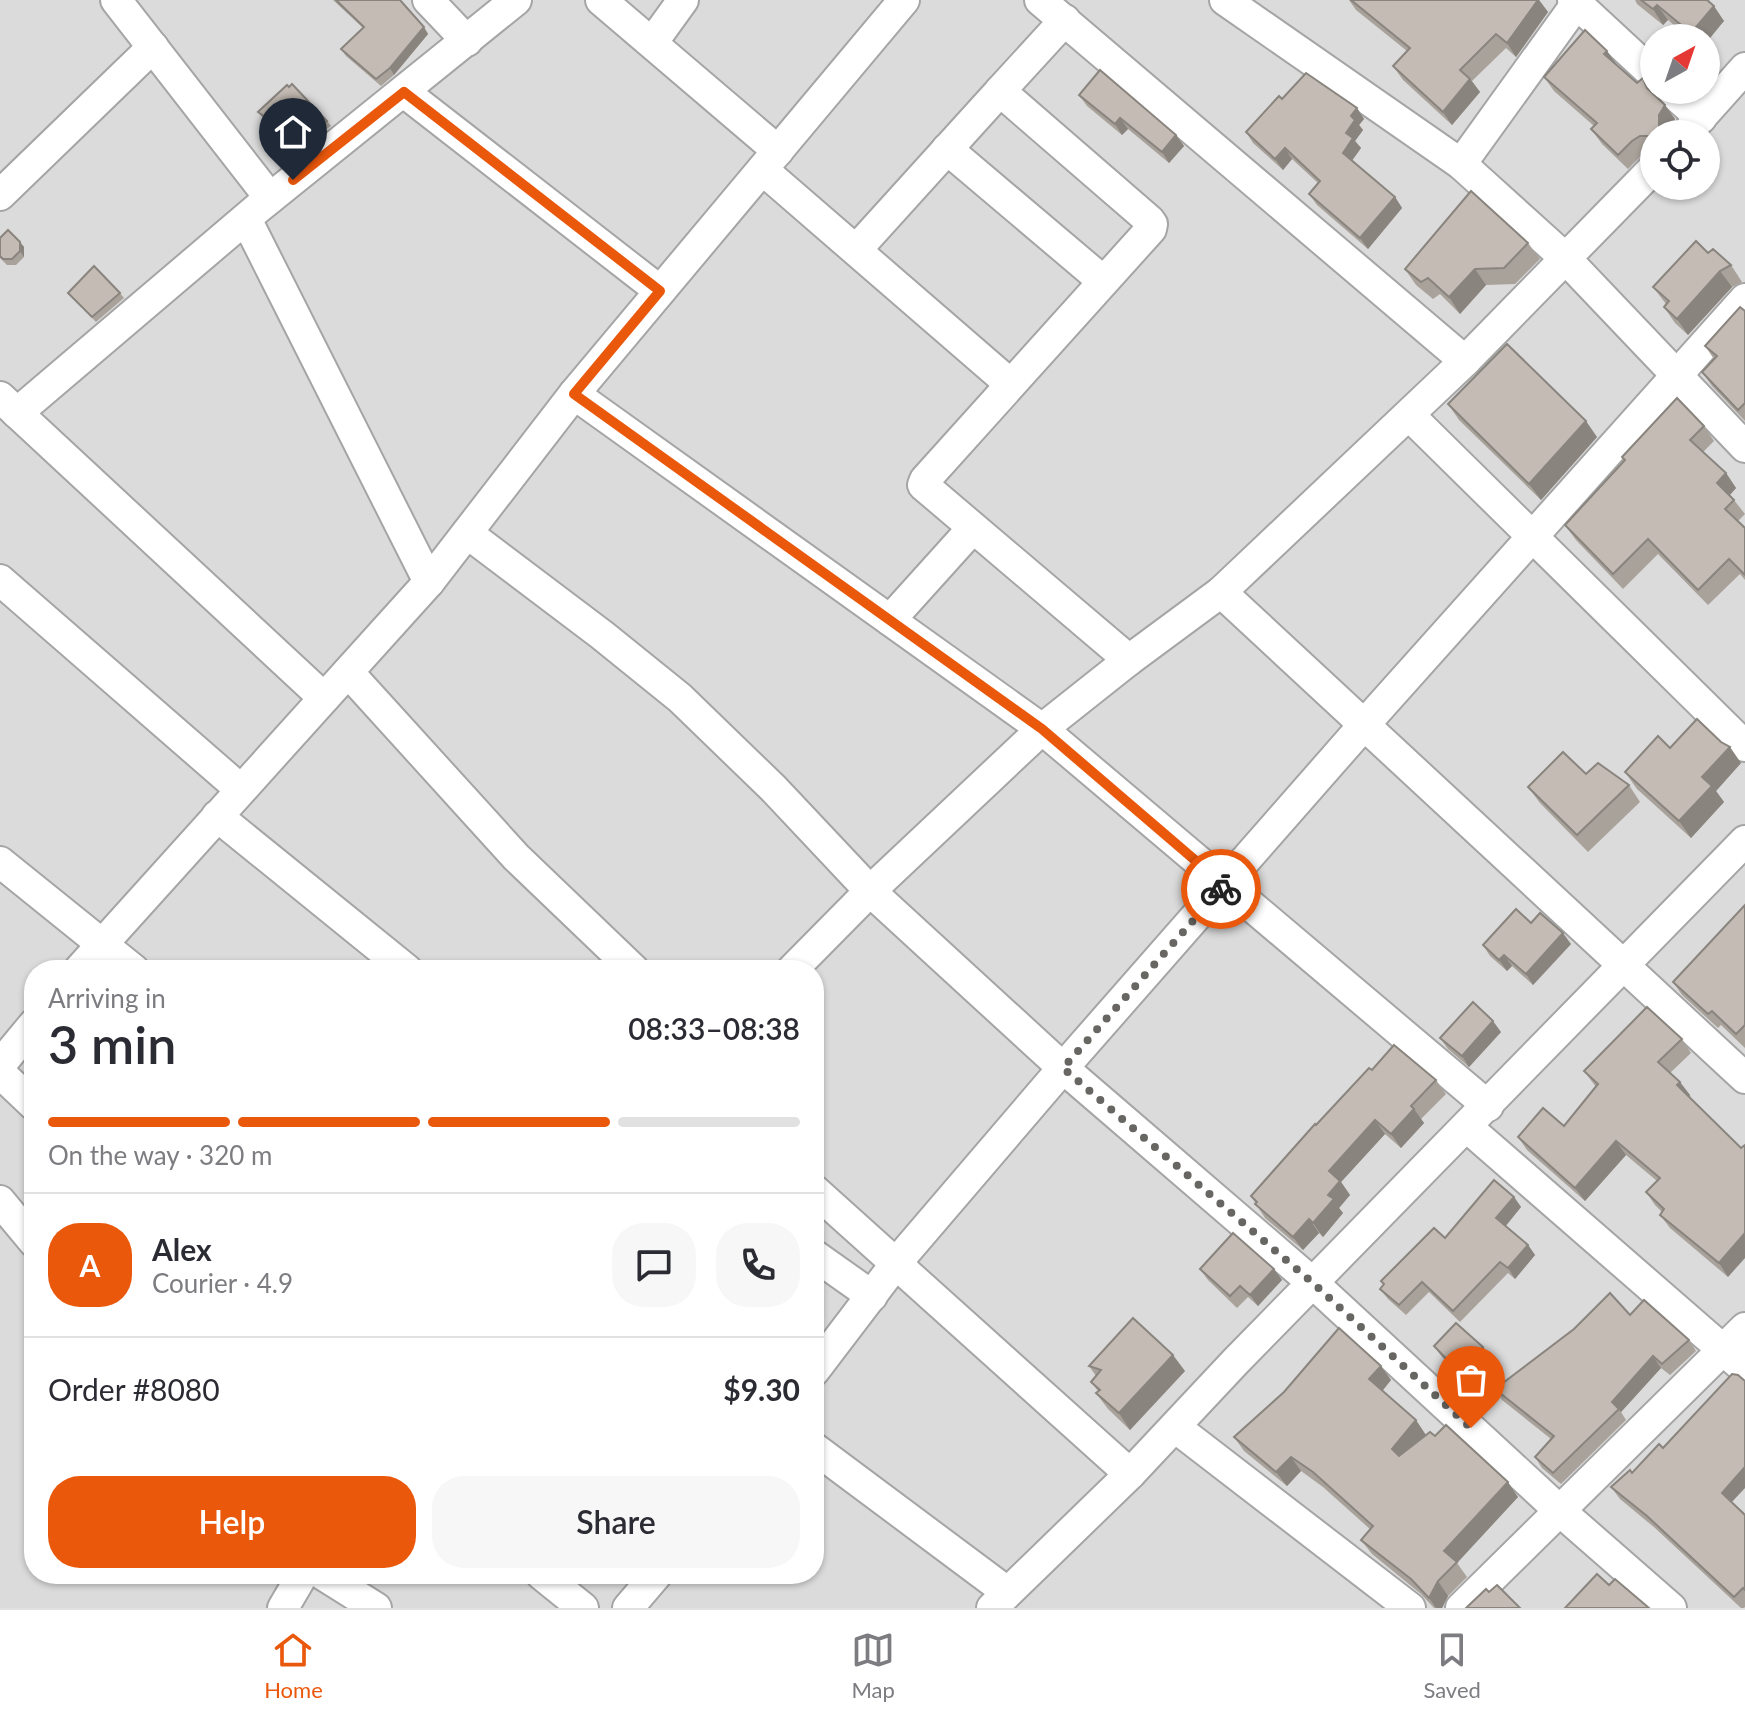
<!DOCTYPE html>
<meta charset="utf-8">
<style>
:root{--surface:#fff;--page:#f7f7f7;--text:#2b2b33;--muted:#7c7c81;--line:#e1e1e2;--accent:#ea580c}
body{margin:0;font-family:Lato,sans-serif;background:var(--page);color:var(--text);height:100vh;display:flex;flex-direction:column;font-size:30px;white-space:nowrap}
*{box-sizing:border-box;margin:0}
p{font-size:26px;color:var(--muted)}
.icon{flex:none;width:44px;height:44px;fill:none;stroke:currentColor;stroke-width:2;stroke-linecap:round;stroke-linejoin:round}
.map{position:relative;flex:1;overflow:hidden}
.sheet{position:absolute;left:24px;top:960px;width:800px;height:624px;display:flex;flex-direction:column;background:var(--surface);border-radius:32px;box-shadow:0 2px 6px #0004}
.sheet>*{flex:none}
.needle{width:52px;rotate:40deg}
.buttons{position:absolute;left:1640px;top:24px;display:grid;gap:16px}
.buttons a{display:grid;place-items:center;width:80px;height:80px;border-radius:50%;background:var(--surface);box-shadow:0 2px 6px #0004;font-size:40px}
.pin{position:absolute;display:grid;place-items:center;width:68px;height:68px;color:#fff;margin:-82px -34px;border-radius:50% 50% 50% 0;rotate:-45deg;box-shadow:0 0 8px #0007}
.pin .icon{rotate:45deg}
.courier{position:absolute;display:grid;place-items:center;width:80px;height:80px;margin:-40px;border:6px solid #ea580c;border-radius:50%;background:#fff;color:#222;box-shadow:0 2px 10px #0007}
.summary em{font-style:normal;font-weight:600}
.summary div{display:flex;flex-direction:column-reverse}
.summary{display:flex;align-items:center;justify-content:space-between;height:136px;padding:0 24px}
h1{font-size:52px;font-weight:600;line-height:60px}
.bar{display:grid;grid-template-columns:repeat(4,1fr);gap:12px 8px;align-content:center;height:96px;padding:0 24px}
.bar i{height:10px;border-radius:6px;background:var(--line)}
.bar .active{background:var(--accent)}
.bar p{grid-column:span 4}
.line{display:flex;align-items:center;gap:20px;padding:0 24px;border-top:2px solid var(--line)}
.line div{flex:1}
.round{display:grid;place-items:center;flex:none;width:84px;height:84px;border-radius:32px;background:var(--page)}
.cta{display:flex;gap:16px;margin-top:auto;padding:16px 24px}
.cta a{flex:1;height:92px;border-radius:32px;background:var(--accent);color:#fff;font-size:32px;font-weight:600;line-height:92px;text-align:center}
.cta a+a{background:var(--page);color:var(--text)}
.menu{display:flex;justify-content:space-around;align-items:center;height:112px;border-top:2px solid var(--line);background:var(--surface);font-size:22px;color:var(--muted)}
.menu a{display:grid;justify-items:center;gap:4px}
.menu .active{color:var(--accent)}
.map>svg:first-child{display:block}
.residential{fill:#dcdbdb;fill-rule:evenodd}
.lines{fill:none;stroke-linecap:round;stroke-linejoin:round}
.street-casing{stroke:#a5a5a5;stroke-width:34}
.street{stroke:#fff;stroke-width:30}
.wall{fill:#a9a29b}
.shaded-wall{fill:#89847e}
.building{fill:#c4bcb4;stroke:#89847e;stroke-width:2}
.done{stroke:#676663;stroke-width:8;stroke-dasharray:0 14.4}
.route{stroke:#ea580c;stroke-width:10}
</style>
<div class="map">
<svg width="1745" height="1608" viewBox="0 0 1745 1608">
<rect width="100%" height="100%" fill="#efede4"/>
<!-- residential -->
<path class="residential" d="M0,0H1745V1608H0ZM1654,38H1706V90H1654ZM1654,134H1706V186H1654ZM34,970H814V1574H34Z"/>
<g class="lines">
<defs>
<g id="street">
<path d="M116,0L270,198"/>
<path d="M428,0L467,41"/>
<path d="M601,0L778,151"/>
<path d="M1040,0L1465,361"/>
<path d="M1225,0L1461,164L1565,258L1745,447"/>
<path d="M1573,0L1654,75"/>
<path d="M1065,20L1000,91L1149,220L1152,224L1151,229L925,480L923,485L1129,660"/>
<path d="M652,43L683,0"/>
<path d="M1670,90L1701,118"/>
<path d="M404,92L660,291"/>
<path d="M1686,134L1745,68"/>
<path d="M947,149L1103,281"/>
<path d="M1461,164L1577,3"/>
<path d="M763,170L1009,383"/>
<path d="M0,195L153,47"/>
<path d="M246,219L429,582"/>
<path d="M856,250L1000,91"/>
<path d="M574,394L1042,729L1488,1106"/>
<path d="M0,397L324,698"/>
<path d="M17,413L258,208L516,0"/>
<path d="M1409,415L1745,746"/>
<path d="M467,533L602,635L680,698L773,788L870,891L1063,1068L1314,1284L1560,1511L1671,1608"/>
<path d="M0,580L240,789"/>
<path d="M1221,592L1745,1078"/>
<path d="M890,620L972,529"/>
<path d="M348,672L516,857L634,970"/>
<path d="M217,816L407,970"/>
<path d="M0,862L134,970"/>
<path d="M79,970L429,582L574,394L904,0"/>
<path d="M792,970L870,891L1042,729L1129,660L1221,592L1465,361L1654,168"/>
<path d="M0,1065L34,1024"/>
<path d="M0,1073L34,1105"/>
<path d="M1467,1127L1745,1369"/>
<path d="M814,1190L1130,1474"/>
<path d="M0,1201L34,1242"/>
<path d="M814,1255L872,1296"/>
<path d="M814,1371L897,1262L1063,1068L1363,726L1745,299"/>
<path d="M1175,1427L1410,1608"/>
<path d="M814,1448L1007,1592"/>
<path d="M322,1574L376,1608"/>
<path d="M541,1574L583,1608"/>
<path d="M283,1608L303,1574"/>
<path d="M628,1608L657,1574"/>
<path d="M992,1608L1130,1474L1236,1361L1745,841"/>
<path d="M1461,1608L1745,1328"/>
</g>
</defs>
<!-- street casing -->
<use href="#street" class="street-casing"/>
<!-- street -->
<use href="#street" class="street"/>
</g>
<!-- wall -->
<g class="wall">
<path d="M333,0H400L428,34L394,75L381,86L346,56L341,49L363,28Z"/>
<path d="M1349,0H1539L1548,12L1516,57L1506,48L1472,81L1480,92L1452,125L1403,80L1393,66L1407,51L1356,10Z"/>
<path d="M1635,0H1710L1708,1L1724,21L1706,38H1689L1668,20L1663,25L1637,4Z"/>
<path d="M1607,51L1617,65L1637,83L1653,94L1675,119L1669,130V134H1654V151H1650L1642,155L1628,169L1602,144L1591,129L1594,126L1554,91L1544,77Z"/>
<path d="M1079,95L1176,135L1184,146L1169,163L1128,129L1122,135L1087,106Z"/>
<path d="M1282,99L1357,108L1364,119L1359,125L1363,130L1355,141L1361,148L1352,161L1395,197L1402,208L1368,249L1317,205L1309,194L1318,183L1292,159L1283,170L1253,143L1246,132Z"/>
<path d="M258,112L327,121L331,126L302,146L262,117Z"/>
<path d="M0,238L20,242L24,247V257L16,265H7L0,258Z"/>
<path d="M1528,243L1540,259L1515,284L1486,285L1460,314L1440,294L1433,299L1416,285L1405,269Z"/>
<path d="M1708,253L1731,265L1742,282L1732,287L1688,335L1675,323L1664,307L1666,304L1653,287Z"/>
<path d="M68,293H120L124,298L96,322Z"/>
<path d="M1745,311V421L1712,386L1702,372L1714,359L1705,346Z"/>
<path d="M1448,404L1597,437L1541,500L1459,420Z"/>
<path d="M1704,426L1714,441L1703,452L1726,473L1736,488L1730,495L1745,514L1738,521L1745,528V580L1740,574L1708,605L1658,554L1623,589L1576,540L1565,525L1624,461L1622,457Z"/>
<path d="M1670,748L1741,763L1716,791L1724,802L1691,838L1637,789L1625,772Z"/>
<path d="M1586,774L1629,785L1640,802L1588,852L1540,803L1528,787Z"/>
<path d="M1745,905V1048L1721,1025L1718,1028L1682,995L1673,982Z"/>
<path d="M1531,923L1571,944L1533,985L1512,966L1507,971L1490,956L1483,945Z"/>
<path d="M1501,1032L1469,1067L1448,1049L1440,1038Z"/>
<path d="M1682,1039L1691,1053L1670,1073L1690,1095L1728,1277L1670,1228L1660,1215L1662,1212L1655,1205L1646,1192L1657,1181L1626,1155L1585,1201L1527,1150L1518,1137L1564,1126L1596,1087L1584,1071Z"/>
<path d="M1372,1070L1436,1080L1446,1094L1421,1119L1424,1123L1401,1148L1385,1134L1341,1182L1350,1195L1339,1208L1343,1213L1323,1237L1319,1233L1303,1250L1265,1218L1251,1196L1316,1125Z"/>
<path d="M1514,1197L1521,1207L1506,1226L1528,1245L1535,1255L1515,1279L1508,1273L1460,1322L1429,1292L1406,1315L1388,1299L1380,1289L1384,1285L1381,1281L1445,1238Z"/>
<path d="M1200,1269H1274L1282,1280L1258,1306L1248,1297L1237,1308L1208,1280Z"/>
<path d="M1630,1315L1689,1340L1696,1351L1670,1375L1661,1368L1621,1412L1626,1420L1561,1484L1542,1468L1535,1457L1551,1439L1502,1400L1495,1389Z"/>
<path d="M1434,1346L1483,1347L1491,1358L1469,1385L1442,1357Z"/>
<path d="M1089,1366L1185,1371L1130,1430L1108,1409L1096,1393L1098,1391L1091,1382L1096,1376Z"/>
<path d="M1381,1366L1391,1380L1382,1390L1426,1435L1518,1497L1457,1563L1467,1577L1448,1596L1442,1608H1434L1421,1594L1372,1554L1361,1540L1371,1530L1323,1487L1301,1471L1287,1486L1244,1451L1234,1437Z"/>
<path d="M1632,1473L1732,1502L1745,1515V1607L1744,1608H1741L1655,1528L1620,1499L1611,1487Z"/>
</g>
<!-- shaded-wall -->
<g class="shaded-wall">
<path d="M1538,0H1539L1548,12L1516,57L1507,43Z"/>
<path d="M1657,5L1668,20L1663,25L1653,9Z"/>
<path d="M1714,6L1724,21L1706,43V38H1694L1691,33Z"/>
<path d="M424,27L428,34L394,75L390,68Z"/>
<path d="M1607,51L1617,65L1604,54Z"/>
<path d="M1470,79L1480,92L1452,125L1443,112Z"/>
<path d="M1665,105L1675,119L1669,130V134H1665L1659,126V115Z"/>
<path d="M1357,108L1364,119L1359,125L1363,130L1355,141L1361,148L1350,163L1343,153L1351,116Z"/>
<path d="M1120,118L1128,129L1122,135L1115,124Z"/>
<path d="M1176,135L1184,146L1169,163L1162,152Z"/>
<path d="M1285,148L1292,159L1283,170L1275,159Z"/>
<path d="M1395,197L1402,208L1368,249L1360,238Z"/>
<path d="M20,242L24,247V257L20,251Z"/>
<path d="M1475,269L1486,285L1460,314L1449,297Z"/>
<path d="M1720,271L1732,287L1688,335L1677,319Z"/>
<path d="M1586,421L1597,437L1541,500L1529,484Z"/>
<path d="M1726,473L1736,488L1728,497L1717,483Z"/>
<path d="M1730,747L1741,763L1716,791L1724,802L1691,838L1679,821L1702,777Z"/>
<path d="M1563,933L1571,944L1533,985L1526,974Z"/>
<path d="M1504,955L1512,966L1507,971L1499,960Z"/>
<path d="M1493,1021L1501,1032L1469,1067L1462,1056Z"/>
<path d="M1680,1082L1690,1095L1687,1098L1677,1085Z"/>
<path d="M1414,1109L1424,1123L1401,1148L1391,1134Z"/>
<path d="M1375,1120L1385,1134L1341,1182L1350,1195L1339,1208L1343,1213L1323,1237L1313,1223L1329,1171Z"/>
<path d="M1616,1141L1626,1155L1585,1201L1575,1188Z"/>
<path d="M1514,1197L1521,1207L1503,1229L1496,1218Z"/>
<path d="M1309,1219L1319,1233L1303,1250L1293,1237Z"/>
<path d="M1745,1233V1258L1728,1277L1719,1263Z"/>
<path d="M1528,1245L1535,1255L1515,1279L1508,1268Z"/>
<path d="M1274,1269L1282,1280L1258,1306L1250,1295Z"/>
<path d="M1483,1347L1491,1358L1469,1385L1461,1374Z"/>
<path d="M1173,1355L1185,1371L1130,1430L1119,1413Z"/>
<path d="M1653,1356L1661,1368L1621,1412L1612,1402Z"/>
<path d="M1381,1366L1391,1380L1380,1394L1369,1379Z"/>
<path d="M1416,1420L1426,1435L1402,1464L1392,1449Z"/>
<path d="M1291,1457L1301,1471L1287,1486L1276,1472Z"/>
<path d="M1745,1467V1488L1730,1504L1722,1493Z"/>
<path d="M1508,1482L1518,1497L1457,1563L1444,1551Z"/>
<path d="M1438,1581L1448,1596L1442,1608H1436L1429,1598Z"/>
</g>
<!-- building -->
<g class="building">
<path d="M336,0H400L424,27L390,68L376,79L341,49L364,27Z"/>
<path d="M1351,0H1538L1507,43L1496,34L1460,70L1470,79L1443,112L1393,66L1410,48Z"/>
<path d="M1641,0H1707L1714,6L1691,33L1657,5L1653,9Z"/>
<path d="M1585,30L1607,51L1604,54L1637,83L1643,78L1647,88L1665,105L1659,115V126L1665,133L1667,134H1654V140L1648,136H1640L1632,141L1618,155L1591,129L1597,123L1544,77Z"/>
<path d="M1100,70L1176,135L1162,152L1120,118L1115,124L1079,95Z"/>
<path d="M1306,73L1357,108L1351,116L1355,120L1346,133L1353,138L1343,153L1395,197L1360,238L1309,194L1320,181L1285,148L1275,159L1246,132L1279,96L1282,99Z"/>
<path d="M292,84L327,121L298,140L258,112L287,85L289,87Z"/>
<path d="M1471,191L1528,243L1504,268L1475,269L1449,297L1428,278L1421,282L1405,269Z"/>
<path d="M8,230L20,242V251L12,259H3L0,256V238Z"/>
<path d="M1696,241L1708,253L1713,249L1731,265L1720,271L1677,319L1664,307L1669,301L1653,287Z"/>
<path d="M94,266L120,293L92,317L68,293Z"/>
<path d="M1740,307L1745,311V403L1738,410L1702,372L1717,356L1705,346Z"/>
<path d="M1507,344L1586,421L1529,484L1448,404Z"/>
<path d="M1677,398L1704,426L1690,440L1726,473L1717,483L1734,500L1725,509L1745,528V575L1729,559L1698,590L1648,539L1613,574L1565,525L1625,460L1622,457Z"/>
<path d="M1697,719L1721,742L1730,747L1702,777L1712,786L1679,821L1625,772L1658,736L1670,748Z"/>
<path d="M1563,752L1586,774L1598,763L1629,785L1577,835L1528,787Z"/>
<path d="M1745,905V1025L1736,1034L1712,1011L1708,1014L1673,982Z"/>
<path d="M1516,909L1531,923L1540,913L1563,933L1526,974L1504,955L1499,960L1483,945Z"/>
<path d="M1473,1002L1493,1021L1462,1056L1440,1038Z"/>
<path d="M1647,1007L1682,1039L1658,1062L1680,1082L1677,1085L1741,1148L1745,1145V1233L1719,1263L1660,1215L1664,1209L1646,1192L1660,1178L1616,1141L1575,1188L1518,1137L1543,1108L1564,1126L1598,1084L1584,1071Z"/>
<path d="M1394,1045L1436,1080L1411,1106L1414,1109L1391,1134L1375,1120L1329,1171L1340,1181L1328,1195L1334,1199L1313,1223L1309,1219L1293,1237L1255,1204L1257,1202L1251,1196L1315,1124L1316,1125L1369,1068L1372,1070Z"/>
<path d="M1494,1180L1514,1197L1496,1218L1528,1245L1508,1268L1500,1262L1453,1311L1422,1282L1399,1305L1380,1289L1384,1284L1381,1281L1434,1228L1445,1238Z"/>
<path d="M1233,1233L1274,1269L1250,1295L1240,1286L1230,1296L1200,1269Z"/>
<path d="M1610,1293L1630,1315L1644,1300L1689,1340L1662,1364L1653,1356L1612,1402L1619,1409L1553,1473L1535,1457L1554,1436L1495,1389L1574,1329Z"/>
<path d="M1133,1318L1173,1355L1119,1413L1096,1393L1100,1390L1091,1382L1101,1370L1089,1366Z"/>
<path d="M1456,1323L1483,1347L1461,1374L1434,1346Z"/>
<path d="M1339,1328L1381,1366L1369,1379L1416,1420L1392,1449L1399,1456L1430,1432L1435,1436L1446,1425L1508,1482L1444,1551L1457,1562L1438,1581L1429,1598L1411,1579L1361,1540L1373,1526L1313,1472L1291,1457L1276,1472L1234,1437L1284,1392Z"/>
<path d="M1732,1374L1738,1375L1745,1381V1467L1722,1493L1745,1515V1590L1743,1588L1734,1597L1647,1516L1611,1487L1630,1470L1632,1473L1659,1444L1663,1448Z"/>
<path d="M1597,1574L1609,1585L1615,1579L1649,1608H1565Z"/>
<path d="M1497,1585L1520,1608H1466L1486,1589L1489,1592Z"/>
</g>
<g class="lines">
<!-- done -->
<path class="done" d="M1221,889L1063,1068L1314,1284L1471,1428"/>
<!-- route -->
<path class="route" d="M293,180L404,92L660,291L574,394L1042,729L1224,885L1221,889"/>
</g>
</svg>
<div class="buttons">
<a><svg class="needle" viewBox="-14 -14 28 28"><path d="M0-13l5 13h-10z" fill="#e53935"/><path d="M0 13l5-13h-10z" fill="#7c7c81"/></svg></a>
<a><svg class="icon" aria-label="locate" viewBox="0 0 24 24"><circle cx="12" cy="12" r="6"/><path d="M12 2v4M12 18v4M2 12h4M18 12h4"/></svg></a>
</div>
<div class="pin" style="left:1471px;top:1428px;background:#ea580c"><svg class="icon" aria-label="bag" viewBox="0 0 24 24"><path d="M5 8h14l-1 12H6zM9 8a3 3 0 0 1 6 0"/></svg></div>
<div class="pin" style="left:293px;top:180px;background:#1f2937"><svg class="icon" aria-label="home" viewBox="0 0 24 24"><path d="M3 11l9-7 9 7M6 9v11h12V9"/></svg></div>
<div class="courier" style="left:1221px;top:889px"><svg class="icon" aria-label="bike" viewBox="0 0 24 24"><circle cx="6" cy="16" r="4"/><circle cx="18" cy="16" r="4"/><path d="M6 16l4-8h5l3 8M10 8l3 8H6M13 5h3"/></svg></div>
<section class="sheet">
<div class="summary"><div><h1>3 min</h1><p>Arriving in</p></div><em>08:33–08:38</em></div>
<div class="bar"><i class="active"></i><i class="active"></i><i class="active"></i><i></i><p>On the way · 320 m</p></div>
<div class="line" style="height:144px"><b class="round" style="background:var(--accent);color:#fff">A</b><div><b>Alex</b><p>Courier · 4.9</p></div><a class="round"><svg class="icon" aria-label="chat" viewBox="0 0 24 24"><path d="M4 5h16v11H9l-5 4z"/></svg></a><a class="round"><svg class="icon" aria-label="phone" viewBox="0 0 24 24"><path d="M5 4h4l2 5-3 2q2 4 5 5l2-3 5 2v4C11 20 4 13 5 4z"/></svg></a></div>
<div class="line" style="height:104px"><div>Order #8080</div><b>$9.30</b></div>
<div class="cta"><a>Help</a><a>Share</a></div>
</section>
</div>
<nav class="menu">
<a class="active"><svg class="icon" aria-label="home" viewBox="0 0 24 24"><path d="M3 11l9-7 9 7M6 9v11h12V9"/></svg>Home</a>
<a><svg class="icon" aria-label="map" viewBox="0 0 24 24"><path d="M3 6l6-2 6 2 6-2v14l-6 2-6-2-6 2zM9 4v14M15 6v14"/></svg>Map</a>
<a><svg class="icon" aria-label="saved" viewBox="0 0 24 24"><path d="M7 4h10v16l-5-4-5 4z"/></svg>Saved</a>
</nav>
